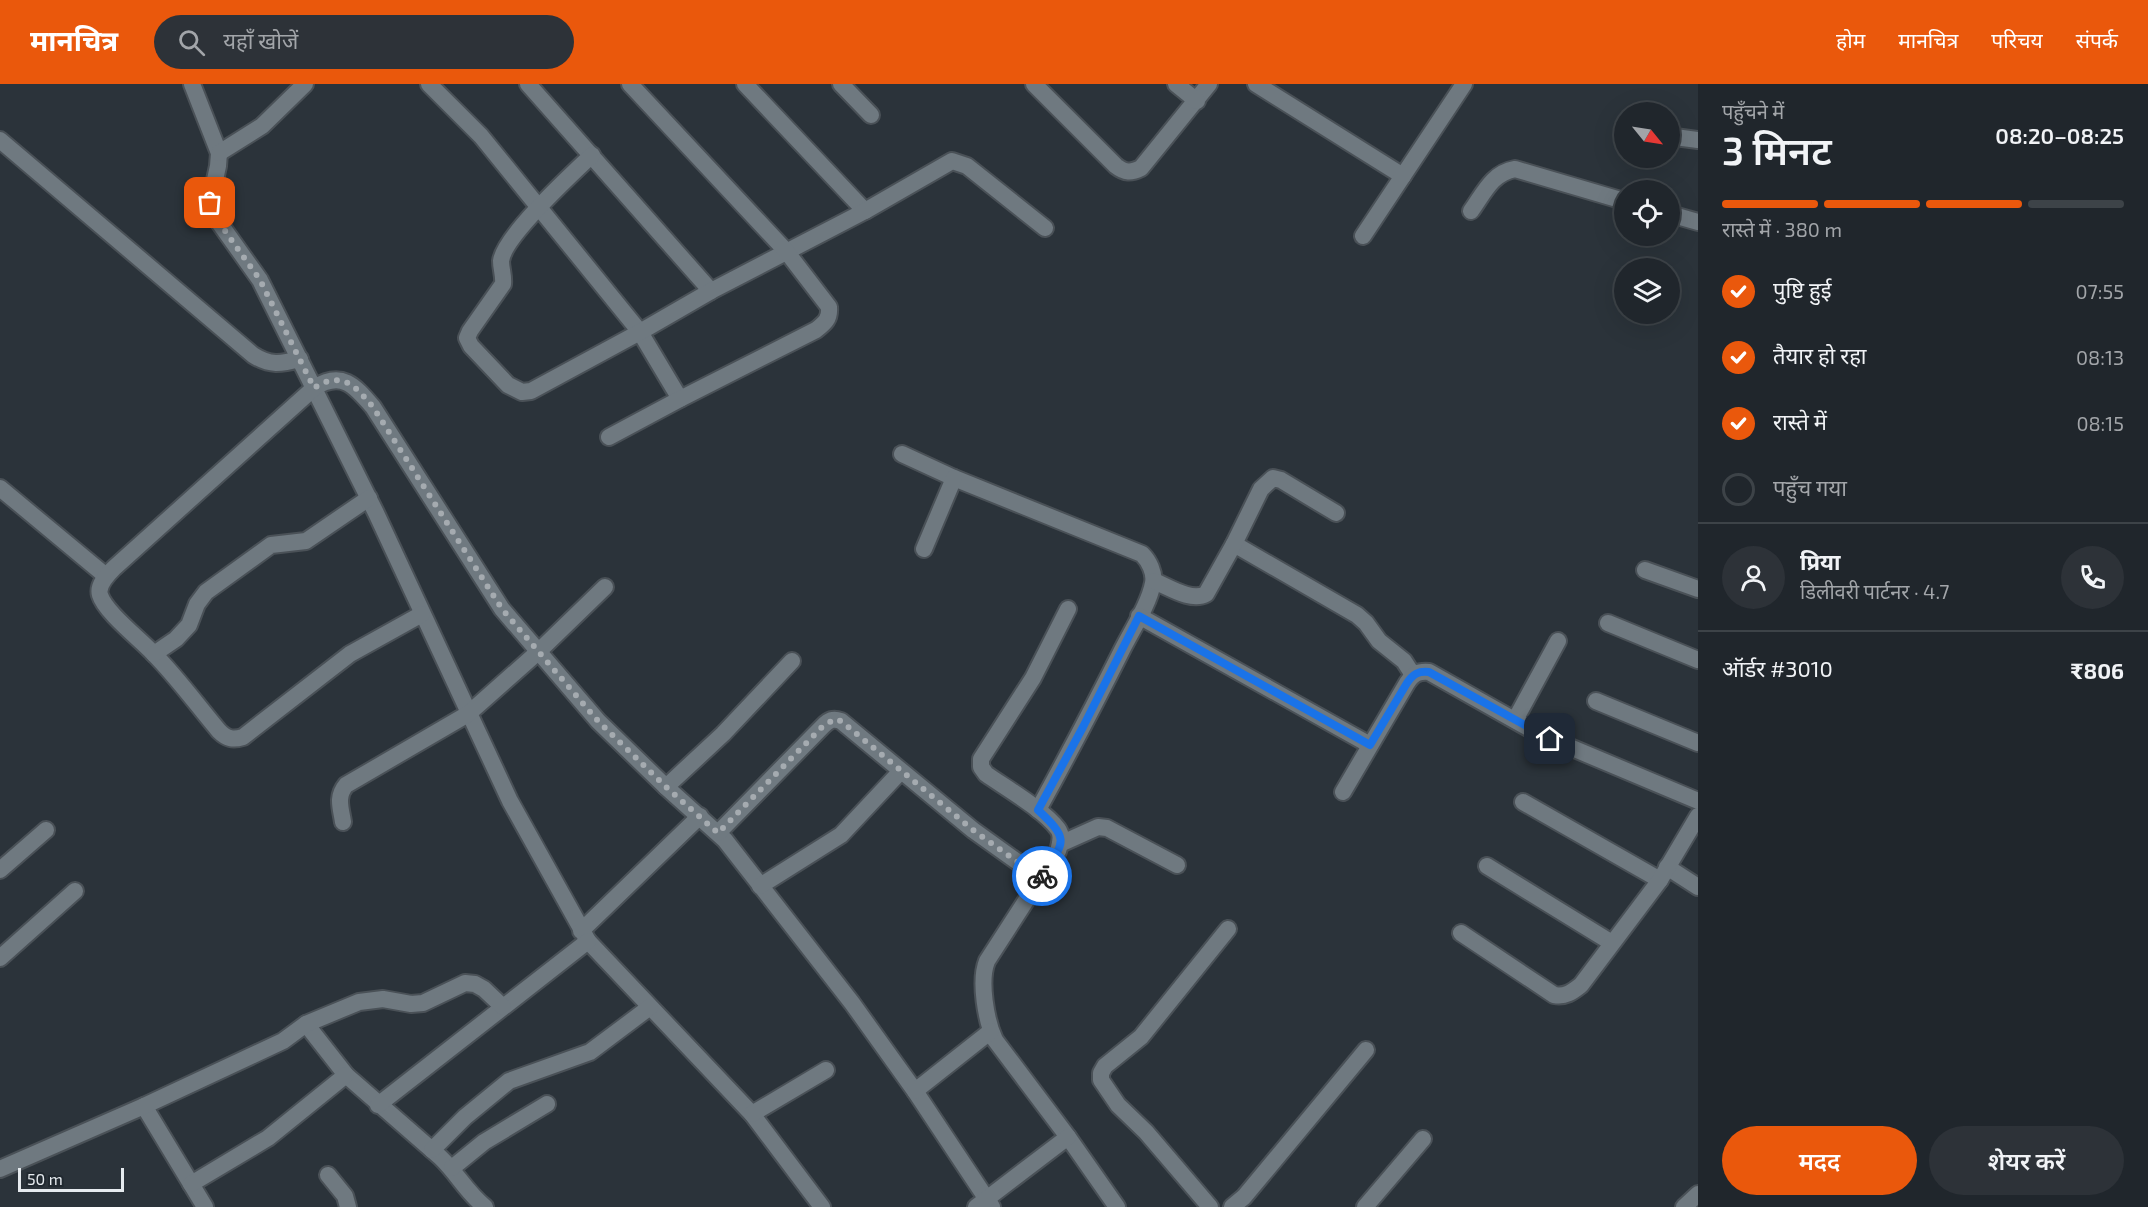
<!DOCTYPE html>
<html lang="hi">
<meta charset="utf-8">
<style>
:root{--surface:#20262c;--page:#2d3238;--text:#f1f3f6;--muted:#a2a5a9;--line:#3d4348;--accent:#ea580c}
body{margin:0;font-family:"Exo 2","Noto Sans Devanagari",sans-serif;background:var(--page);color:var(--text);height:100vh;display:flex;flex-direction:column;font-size:22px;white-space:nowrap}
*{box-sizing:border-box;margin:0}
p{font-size:20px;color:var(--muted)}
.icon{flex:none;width:33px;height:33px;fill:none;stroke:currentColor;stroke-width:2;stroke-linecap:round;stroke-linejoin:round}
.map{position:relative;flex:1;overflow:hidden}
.side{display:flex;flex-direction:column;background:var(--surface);width:450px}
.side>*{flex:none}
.needle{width:39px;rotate:120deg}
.buttons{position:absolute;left:1614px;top:18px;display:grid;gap:12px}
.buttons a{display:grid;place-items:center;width:66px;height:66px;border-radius:50%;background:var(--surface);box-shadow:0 6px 24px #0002,0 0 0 2px var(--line);font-size:30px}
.scale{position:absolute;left:18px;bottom:15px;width:106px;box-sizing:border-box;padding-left:6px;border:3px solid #e6ebef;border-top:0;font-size:16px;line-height:21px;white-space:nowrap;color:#e6ebef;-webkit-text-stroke:4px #212930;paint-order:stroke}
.pin{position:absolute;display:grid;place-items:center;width:51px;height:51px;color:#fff;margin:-26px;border-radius:12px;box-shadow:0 3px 9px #0006}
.courier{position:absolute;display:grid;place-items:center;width:60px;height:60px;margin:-30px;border:4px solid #1a73e8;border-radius:50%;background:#fff;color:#222;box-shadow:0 2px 8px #0007}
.summary em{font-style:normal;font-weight:600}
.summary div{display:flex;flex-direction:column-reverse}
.summary{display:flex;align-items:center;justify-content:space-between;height:102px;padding:0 24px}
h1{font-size:39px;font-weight:600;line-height:45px}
.bar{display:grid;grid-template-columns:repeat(4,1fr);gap:9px 6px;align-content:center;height:72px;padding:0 24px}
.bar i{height:8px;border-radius:4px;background:var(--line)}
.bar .current{background:var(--accent)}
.bar p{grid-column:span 4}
.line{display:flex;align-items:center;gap:15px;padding:0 24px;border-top:2px solid var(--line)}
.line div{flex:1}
.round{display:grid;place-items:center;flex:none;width:63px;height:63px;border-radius:32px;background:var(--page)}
ol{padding:0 24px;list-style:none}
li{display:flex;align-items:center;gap:18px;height:66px}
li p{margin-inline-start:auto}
li .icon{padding:6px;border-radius:50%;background:var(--accent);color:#fff;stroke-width:4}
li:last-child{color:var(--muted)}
li i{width:33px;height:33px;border:3px solid var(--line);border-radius:50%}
.primary-button{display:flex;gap:12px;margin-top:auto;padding:12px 24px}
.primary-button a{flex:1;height:69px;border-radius:36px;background:var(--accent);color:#fff;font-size:24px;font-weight:600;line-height:69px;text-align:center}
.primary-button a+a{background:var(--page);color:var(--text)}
header{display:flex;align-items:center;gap:36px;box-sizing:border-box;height:84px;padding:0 30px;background:var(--accent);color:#fff}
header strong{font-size:28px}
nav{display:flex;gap:33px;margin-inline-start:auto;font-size:21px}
.search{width:420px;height:54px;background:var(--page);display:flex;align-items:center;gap:15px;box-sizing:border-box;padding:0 21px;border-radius:33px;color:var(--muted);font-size:22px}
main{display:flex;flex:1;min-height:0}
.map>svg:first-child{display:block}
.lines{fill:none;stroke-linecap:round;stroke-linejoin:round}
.minor-casing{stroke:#4a5157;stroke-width:20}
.minor{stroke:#6f7980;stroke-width:16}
.done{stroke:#a5abb0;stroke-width:6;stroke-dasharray:0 10.8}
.route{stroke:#1a73e8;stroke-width:8}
</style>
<header>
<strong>मानचित्र</strong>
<div class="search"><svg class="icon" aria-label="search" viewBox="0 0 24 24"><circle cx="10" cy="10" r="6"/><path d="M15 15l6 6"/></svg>यहाँ खोजें</div>
<nav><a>होम</a><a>मानचित्र</a><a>परिचय</a><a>संपर्क</a></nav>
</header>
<main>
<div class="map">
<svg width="1698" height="1123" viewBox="0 0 1698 1123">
<rect width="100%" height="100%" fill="#2b333a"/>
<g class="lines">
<defs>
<g id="minor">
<path d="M192,0L219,69L218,82L210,119L213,130L260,196L376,429L510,717L588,857L752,1030L822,1123"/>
<path d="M429,0L481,52L640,248L680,315"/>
<path d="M528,0L711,207"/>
<path d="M745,0L865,127"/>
<path d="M841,0L871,31"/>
<path d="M1034,0L1116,82C1125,89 1131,89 1141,84L1209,0"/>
<path d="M1176,0L1197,17"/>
<path d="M1256,0L1403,92"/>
<path d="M1675,53L1698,56"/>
<path d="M0,56L253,271C270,282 281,280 300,275"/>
<path d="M219,69L262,42L305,0"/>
<path d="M592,71C572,90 504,152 501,177C501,185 504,192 503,200L470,247L467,254L471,262L508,301L522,308L531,307L640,248L711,207L865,127L952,77L967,82L1045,144"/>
<path d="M1471,127C1484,109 1492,89 1515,85L1624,117"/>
<path d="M1670,130L1698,138"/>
<path d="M1363,152L1464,0"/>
<path d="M609,353L680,315L816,246C825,239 830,235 829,223L786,167L630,0"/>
<path d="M902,370L954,394L1142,470C1149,477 1155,489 1153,499C1149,520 1132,546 1122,566C1095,620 1067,673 1038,726"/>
<path d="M0,404L106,492"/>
<path d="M1234,460L1357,531L1366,539L1379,557L1404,577L1413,591"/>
<path d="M924,465L954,394"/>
<path d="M1645,486L1698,505"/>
<path d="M1154,497C1169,503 1191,518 1206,510L1234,460L1261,405L1273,394L1281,396L1336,429"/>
<path d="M1068,525L1033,594L981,675V683L986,690C1006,704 1044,726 1058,745C1063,752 1060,760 1058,767L987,877C979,897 986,937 995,956L1068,1053L1117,1123"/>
<path d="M422,530L350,570L243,653C233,656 227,655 219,647C197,621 177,593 153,569C140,555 105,528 100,511C97,501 107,491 114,484L314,304C342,286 355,302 373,323L502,525L598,637L666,703L725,756L852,919L915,1007L992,1123"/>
<path d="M1139,532L1370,661"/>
<path d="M1608,539L1698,576"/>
<path d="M154,570L176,555L189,541L197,520L206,508L271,461L306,457L369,414"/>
<path d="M1596,617L1698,659"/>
<path d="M1515,636L1558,557"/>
<path d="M666,703L723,650L792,577"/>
<path d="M1343,708L1407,599C1413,590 1418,587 1429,588L1539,650L1698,717"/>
<path d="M1523,718L1660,796"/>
<path d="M343,738C341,724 336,713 346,701L468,630L538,568L605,503"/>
<path d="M718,749L823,642C829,636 833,634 841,637L973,746L1040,794"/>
<path d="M1060,760L1098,743L1107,744L1177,781"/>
<path d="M1487,782L1612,859"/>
<path d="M1667,783L1698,803"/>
<path d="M0,786L46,746"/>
<path d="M760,802L841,751L901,687"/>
<path d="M581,847L700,732"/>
<path d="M1461,849L1554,911C1566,913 1572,908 1581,901L1660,796L1698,732"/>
<path d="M0,874L75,807"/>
<path d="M306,940L346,991L440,1073C457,1089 467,1109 485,1123"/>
<path d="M915,1007L991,947"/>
<path d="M378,1021L588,857"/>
<path d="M144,1022L205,1123"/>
<path d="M752,1030L826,986"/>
<path d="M432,1066L465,1033L509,997L590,968L650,923"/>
<path d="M452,1084L484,1058L547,1020"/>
<path d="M0,1085L144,1022L283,957L306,940L359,918L383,915L411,920L423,919L465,899L475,900L484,905L503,923"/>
<path d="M328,1091L345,1112L348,1123"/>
<path d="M191,1100L268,1054L346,991"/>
<path d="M976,1123L1068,1053"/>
<path d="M1210,1123L1146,1048L1118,1021L1101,996V989L1105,982L1141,953L1228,845"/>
<path d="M1232,1123L1244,1113L1366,966"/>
<path d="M1365,1123L1423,1055"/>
<path d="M1684,1123L1698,1110"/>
</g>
</defs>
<!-- minor casing -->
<use href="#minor" class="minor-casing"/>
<!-- minor -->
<use href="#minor" class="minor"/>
</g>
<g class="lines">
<!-- done -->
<path class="done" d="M210,119L213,130L260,196L314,304C342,286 355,302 373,323L502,525L598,637L666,703L718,749L823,642L835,635L841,637L973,746L1040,794L1042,792"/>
<!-- route -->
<path class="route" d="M1042,792C1065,757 1070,756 1038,726L1083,643L1139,532L1370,661L1407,599C1413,590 1418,587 1429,588L1550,655"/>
</g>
</svg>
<div class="buttons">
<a><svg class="needle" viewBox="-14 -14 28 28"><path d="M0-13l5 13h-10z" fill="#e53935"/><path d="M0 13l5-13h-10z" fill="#a2a5a9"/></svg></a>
<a><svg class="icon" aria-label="locate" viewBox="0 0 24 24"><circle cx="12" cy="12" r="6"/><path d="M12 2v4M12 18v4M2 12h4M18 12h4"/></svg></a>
<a><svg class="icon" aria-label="layers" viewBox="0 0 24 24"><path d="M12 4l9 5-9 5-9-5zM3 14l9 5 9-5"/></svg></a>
</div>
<div class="scale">50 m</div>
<div class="pin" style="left:210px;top:119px;background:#ea580c"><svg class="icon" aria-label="bag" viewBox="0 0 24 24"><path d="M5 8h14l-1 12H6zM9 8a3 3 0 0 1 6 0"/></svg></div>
<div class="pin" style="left:1550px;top:655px;background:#1f2937"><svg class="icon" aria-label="home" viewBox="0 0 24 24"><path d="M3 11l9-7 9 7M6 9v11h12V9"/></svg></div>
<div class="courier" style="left:1042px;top:792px"><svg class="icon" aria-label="bike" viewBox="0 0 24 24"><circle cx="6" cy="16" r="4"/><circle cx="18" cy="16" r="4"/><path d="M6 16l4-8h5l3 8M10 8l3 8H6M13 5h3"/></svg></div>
</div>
<section class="side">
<div class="summary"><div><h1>3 मिनट</h1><p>पहुँचने में</p></div><em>08:20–08:25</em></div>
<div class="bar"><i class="current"></i><i class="current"></i><i class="current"></i><i></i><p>रास्ते में · 380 m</p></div>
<ol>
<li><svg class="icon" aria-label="check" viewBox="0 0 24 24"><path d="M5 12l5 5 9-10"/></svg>पुष्टि हुई<p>07:55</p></li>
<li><svg class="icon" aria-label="check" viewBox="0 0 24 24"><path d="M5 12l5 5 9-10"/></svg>तैयार हो रहा<p>08:13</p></li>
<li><svg class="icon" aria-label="check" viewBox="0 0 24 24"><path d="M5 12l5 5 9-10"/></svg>रास्ते में<p>08:15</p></li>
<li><i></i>पहुँच गया</li>
</ol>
<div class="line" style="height:108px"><a class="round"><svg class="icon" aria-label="person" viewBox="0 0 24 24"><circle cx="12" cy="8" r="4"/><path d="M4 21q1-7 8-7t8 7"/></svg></a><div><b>प्रिया</b><p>डिलीवरी पार्टनर · 4.7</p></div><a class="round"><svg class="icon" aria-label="phone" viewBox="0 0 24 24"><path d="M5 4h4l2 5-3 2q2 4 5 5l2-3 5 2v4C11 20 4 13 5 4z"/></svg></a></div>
<div class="line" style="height:78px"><div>ऑर्डर #3010</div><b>₹806</b></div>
<div class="primary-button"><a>मदद</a><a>शेयर करें</a></div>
</section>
</main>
